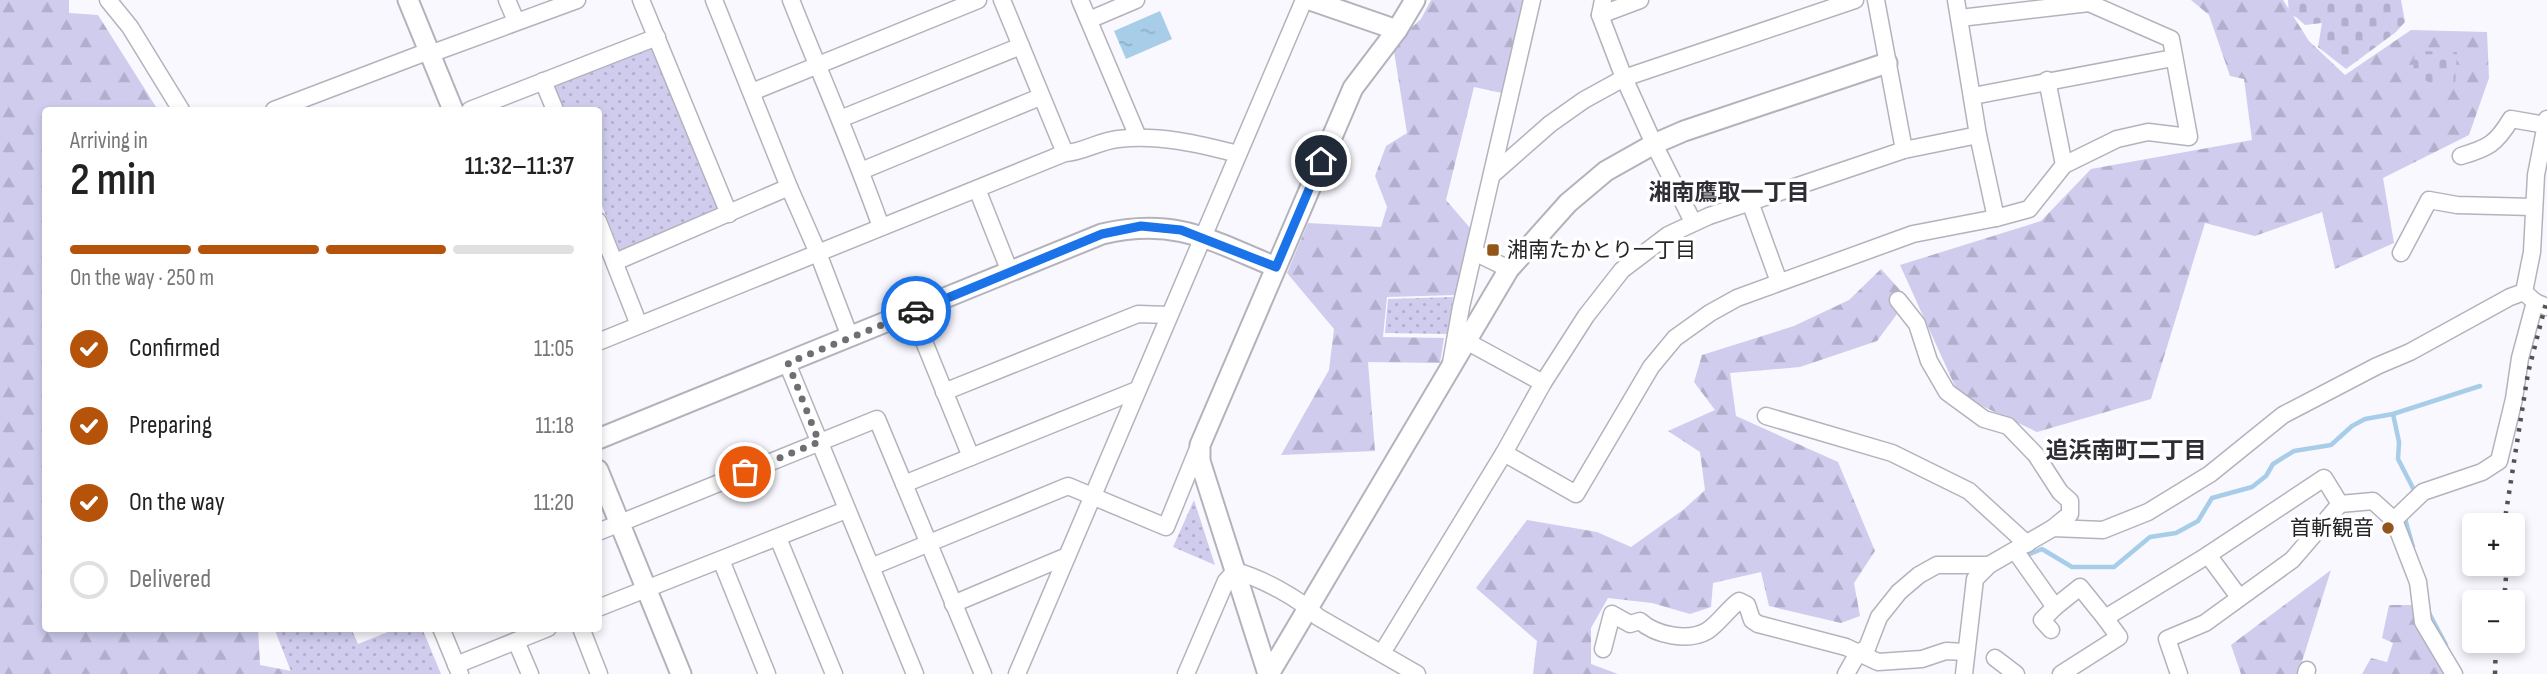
<!DOCTYPE html>
<meta charset="utf-8">
<style>
:root{--surface:#fff;--page:#f2f2f2;--text:#222;--muted:#767676;--line:#e0e0e0;--accent:#b45309}
body{margin:0;font-family:"Sofia Sans Condensed","Noto Sans JP",sans-serif;background:var(--page);color:var(--text);height:100vh;display:flex;flex-direction:column;font-size:26px;white-space:nowrap}
*{box-sizing:border-box;margin:0}
p{font-size:23px;color:var(--muted)}
.icon{flex:none;width:38px;height:38px;fill:none;stroke:currentColor;stroke-width:2;stroke-linecap:round;stroke-linejoin:round}
.map{position:relative;flex:1;overflow:hidden}
.panel{position:absolute;left:42px;top:107px;width:560px;height:525px;display:flex;flex-direction:column;background:var(--surface);border-radius:7px;box-shadow:0 4px 10px #0003}
.panel>*{flex:none}
.controls{position:absolute;left:2462px;top:513px;display:grid;gap:14px}
.controls a{display:grid;place-items:center;width:63px;height:63px;border-radius:7px;background:var(--surface);box-shadow:0 4px 10px #0003;font-size:35px}
.pin{position:absolute;display:grid;place-items:center;width:60px;height:60px;color:#fff;margin:-30px;border:4px solid #fff;border-radius:50%;box-shadow:0 2px 7px #0007}
.courier{position:absolute;display:grid;place-items:center;width:70px;height:70px;margin:-35px;border:5px solid #1a73e8;border-radius:50%;background:#fff;color:#222;box-shadow:0 2px 9px #0007}
.head em{font-style:normal;font-weight:600}
.head div{display:flex;flex-direction:column-reverse}
.head{display:flex;align-items:center;justify-content:space-between;height:119px;padding:0 28px}
h1{font-size:46px;font-weight:600;line-height:52px}
.bar{display:grid;grid-template-columns:repeat(4,1fr);gap:10px 7px;align-content:center;height:84px;padding:0 28px}
.bar i{height:9px;border-radius:5px;background:var(--line)}
.bar .active{background:var(--accent)}
.bar p{grid-column:span 4}
ol{padding:0 28px;list-style:none}
li{display:flex;align-items:center;gap:21px;height:77px}
li p{margin-inline-start:auto}
li .icon{padding:7px;border-radius:50%;background:var(--accent);color:#fff;stroke-width:4}
li:last-child{color:var(--muted)}
li i{width:38px;height:38px;border:4px solid var(--line);border-radius:50%}
.map>svg:first-child{display:block}
.grass{fill:url(#grass-dots)}
.forest{fill:url(#forest-firs)}
.cemetery{fill:url(#cemetery-stones)}
.water{fill:url(#water-ripples)}
.lines{fill:none;stroke-linecap:round;stroke-linejoin:round}
.stream{stroke:#a7cde9;stroke-width:4.5}
.minor-casing{stroke:#b4b3bd;stroke-width:19}
.tertiary-casing{stroke:#b4b3bd;stroke-width:23}
.minor{stroke:#fff;stroke-width:16}
.tertiary{stroke:#fff;stroke-width:19}
.rail{stroke:#535357;stroke-width:4.5;stroke-dasharray:3.5 7;stroke-linecap:butt}
.done{stroke:#6f6f73;stroke-width:7;stroke-dasharray:0 12.6}
.route{stroke:#1a73e8;stroke-width:9}
.poi-dot{fill:#935519;stroke:#fff;stroke-width:2.5}
.labels{text-anchor:middle;dominant-baseline:central;stroke-width:7;stroke-linejoin:round;paint-order:stroke}
.poi-label{font-size:21px;fill:#252528;stroke:#fff;text-anchor:start}
.neighbourhood-label{font-size:23px;font-weight:bold;fill:#2e2d34;stroke:#fff}
</style>
<div class="map">
<svg width="2547" height="674" viewBox="0 0 2547 674">
<defs>
<pattern id="grass-dots" width="8" height="8" patternUnits="userSpaceOnUse" patternTransform="scale(1.75)"><rect width="8" height="8" fill="#cfccee"/><path d="M2 2h.1M6 6h.1" fill="none" stroke="#b2afcc" stroke-width="1.8" stroke-linecap="round"/></pattern>
<pattern id="forest-firs" width="22" height="20" patternUnits="userSpaceOnUse" patternTransform="scale(1.75)"><rect width="22" height="20" fill="#cfccee"/><path d="M5 1l3.5 6h-7zM16 11l3.5 6h-7z" fill="#b2afcc"/></pattern>
<pattern id="cemetery-stones" width="16" height="16" patternUnits="userSpaceOnUse" patternTransform="scale(1.75)"><rect width="16" height="16" fill="#cfccee"/><path d="M2 7V4a2 2 0 0 1 4 0v3zM10 15v-3a2 2 0 0 1 4 0v3z" fill="#b2afcc"/></pattern>
<pattern id="water-ripples" width="26" height="14" patternUnits="userSpaceOnUse" patternTransform="scale(1.75)"><rect width="26" height="14" fill="#a7cde9"/><path d="M2 4q2-2 4 0t4 0M15 11q2-2 4 0t4 0" fill="none" stroke="#90b0c8"/></pattern>
</defs>
<rect width="100%" height="100%" fill="#f8f8fe"/>
<!-- grass -->
<g class="grass">
<path d="M654,43L720,209L621,254L599,198L598,110H562L552,86Z"/>
<path d="M1453,297L1448,334L1385,333L1388,299Z"/>
<path d="M1194,500L1214,562L1215,565L1173,547Z"/>
<path d="M274,628H351L358,644L398,628H422L441,674H292Z"/>
</g>
<!-- forest -->
<g class="forest">
<path d="M0,0H69V13L98,15L158,110H46V628H258L260,665L307,674H0Z"/>
<path d="M1431,0H1523L1502,93L1474,87L1446,200L1471,229L1456,295L1387,297L1383,337L1444,338L1440,363L1368,362L1375,451L1281,455L1329,370L1334,329L1287,273L1308,223L1381,227L1387,207L1375,176L1386,146L1407,133L1393,45L1421,19Z"/>
<path d="M2191,0H2283L2309,41L2345,75L2411,30L2487,32L2489,78L2469,135L2383,178L2394,243L2335,269L2322,212L2255,236L2205,223L2151,399L2037,432L1959,395L1900,265L2041,221L2091,169L2252,140L2244,79L2230,76L2209,15Z"/>
<path d="M1881,269L1908,299L1877,341L1800,367L1730,373L1736,416L1838,462L1875,551L1854,583L1860,616L1841,623L1769,606L1761,572L1713,583L1711,607L1690,614L1652,603L1608,598L1591,628V664L1618,674H1533L1537,641L1476,588L1527,520L1597,532L1631,547L1683,510L1705,490L1700,452L1668,431L1715,410L1694,382L1702,355L1794,326L1849,300Z"/>
<path d="M2331,570L2298,674H2241L2231,645Z"/>
<path d="M2389,605H2414V625L2450,674H2362L2371,658L2387,662L2393,643L2382,638Z"/>
</g>
<!-- cemetery -->
<g class="cemetery">
<path d="M2288,0H2401L2405,22L2396,32L2346,69L2318,47L2322,23L2305,25L2296,17L2289,15Z"/>
<path d="M2415,51L2457,52L2455,86L2431,84L2413,71Z"/>
</g>
<!-- water -->
<path class="water" d="M1160,11L1172,39L1126,59L1114,31Z"/>
<g class="lines">
<!-- stream -->
<g class="stream">
<path d="M2393,414L2399,442L2398,459L2414,490L2411,495"/>
<path d="M2404,515L2413,547"/>
<path d="M2030,554L2042,549L2072,567H2114L2150,537L2176,533L2198,521L2212,498L2252,487L2266,476L2273,464L2294,451L2331,445L2352,426L2365,419L2393,414L2480,386"/>
<path d="M2429,613L2446,645"/>
</g>
<defs>
<g id="minor">
<path d="M108,0L130,27L181,110"/>
<path d="M507,0L516,21"/>
<path d="M641,0L729,214"/>
<path d="M714,0L789,187L818,253L850,337"/>
<path d="M791,0C821,76 854,150 881,227"/>
<path d="M1002,0L1065,153"/>
<path d="M1080,0L1138,137"/>
<path d="M1603,0L1600,15L1624,78L1654,144L1693,222"/>
<path d="M1876,0L1904,150"/>
<path d="M1956,0L1978,135L1996,218"/>
<path d="M1600,15L1640,0"/>
<path d="M1089,20L1136,0"/>
<path d="M430,54L577,0"/>
<path d="M2047,80L2064,165"/>
<path d="M543,81L555,110"/>
<path d="M752,92L978,0"/>
<path d="M1973,96L2173,58"/>
<path d="M274,110L429,51"/>
<path d="M470,110L657,37"/>
<path d="M840,119L1021,46"/>
<path d="M2461,156C2488,148 2496,144 2511,119L2545,125"/>
<path d="M861,171L1040,97"/>
<path d="M1492,175L1550,124L1584,100L1624,78L1855,0"/>
<path d="M977,189L1010,272"/>
<path d="M1750,202L1779,282"/>
<path d="M598,221L639,325"/>
<path d="M1474,252L1509,269"/>
<path d="M2401,253L2429,200L2457,205L2533,207"/>
<path d="M615,262L789,187"/>
<path d="M2524,292L2532,252L2536,175L2547,119"/>
<path d="M1898,300L1917,324L1929,361L1947,392L1984,419L2008,426L2036,455L2060,492L2070,501V514L2053,528"/>
<path d="M912,312L971,457"/>
<path d="M1466,341L1543,383"/>
<path d="M598,342L1065,153C1081,153 1099,141 1118,139C1158,134 1199,144 1238,154"/>
<path d="M787,363L915,674"/>
<path d="M1451,363L1461,307L1532,0"/>
<path d="M944,392L1138,314L1169,315"/>
<path d="M1766,416L1892,453L1969,491L2027,544"/>
<path d="M1504,453L1576,494L1651,367L1675,338L1710,313L1737,298L1913,234L1996,218L2029,209L2064,165L2117,139L2148,132L2189,137L2171,39L2089,3L1960,18"/>
<path d="M904,484L1137,390"/>
<path d="M598,532L877,419L983,674"/>
<path d="M778,538L834,674"/>
<path d="M2016,552L2055,607L2080,587L2105,618"/>
<path d="M2208,555L2239,597"/>
<path d="M721,560L767,674"/>
<path d="M871,567L1068,486L1166,527L1199,446"/>
<path d="M953,604L1067,556"/>
<path d="M598,608L846,510"/>
<path d="M441,628L460,674"/>
<path d="M581,628L599,674"/>
<path d="M2051,630L2042,620L2055,607"/>
<path d="M516,641L530,674"/>
<path d="M1603,649L1612,614L1630,624L1640,621C1655,635 1688,642 1707,631C1719,623 1728,609 1739,601L1747,605L1752,620L1758,624L1846,647L1878,662L1922,659L1946,651L1966,652"/>
<path d="M1382,653L1504,453L1543,383L1586,316L1622,270L1668,235L1709,216L1904,150L1978,135"/>
<path d="M1995,658L2016,674"/>
<path d="M456,665L548,628"/>
<path d="M1017,674L1304,0"/>
<path d="M1186,674L1226,581L1235,571C1261,578 1299,598 1318,617L1417,674"/>
<path d="M1846,674L1858,653L1867,648L1879,617L1899,592L1919,575L1937,565H1989"/>
<path d="M1964,674L1975,579L1989,565L2053,528L2103,530L2148,512L2210,474L2283,415L2377,366L2410,352L2510,297L2524,292L2535,302L2547,307"/>
<path d="M2061,674L2119,637L2105,618L2208,555L2324,478L2340,504"/>
<path d="M2179,674L2167,639L2205,623L2292,560L2340,504L2373,501L2394,520"/>
<path d="M2306,674L2307,670"/>
<path d="M2454,674L2423,622L2418,582L2394,520L2423,492L2482,472L2499,461L2514,399L2520,358L2535,302"/>
</g>
<g id="tertiary">
<path d="M408,0L453,110"/>
<path d="M1310,0L1397,30"/>
<path d="M598,439L1102,234C1175,217 1210,240 1276,267"/>
<path d="M598,470L681,674"/>
<path d="M1268,674L1200,461V445L1353,88L1397,30L1415,0"/>
<path d="M1269,674L1509,269L1568,203L1606,171L1654,144L1684,131L1887,63"/>
</g>
</defs>
<!-- minor casing -->
<use href="#minor" class="minor-casing"/>
<!-- tertiary casing -->
<use href="#tertiary" class="tertiary-casing"/>
<!-- minor -->
<use href="#minor" class="minor"/>
<!-- tertiary -->
<use href="#tertiary" class="tertiary"/>
<!-- rail -->
<g class="rail">
<path d="M2504,525L2528,373L2547,299"/>
<path d="M2504,602L2507,564"/>
<path d="M2495,674L2496,640"/>
</g>
</g>
<g class="lines">
<!-- done -->
<path class="done" d="M745,472L819,442L788,363L916,311"/>
<!-- route -->
<path class="route" d="M916,311L1102,234L1141,226L1181,230L1276,267L1321,161"/>
</g>
<!-- markers -->
<g class="poi-dot">
<rect x="1486" y="243" width="14" height="14" rx="3.5"/>
<circle cx="2388" cy="528" r="7"/>
</g>
<g class="labels">
<!-- poi labels -->
<g class="poi-label">
<text x="1507" y="250">湘南たかとり一丁目</text>
<text x="2374" y="528" text-anchor="end">首斬観音</text>
</g>
<!-- neighbourhood labels -->
<g class="neighbourhood-label">
<text x="1729" y="193">湘南鷹取一丁目</text>
<text x="2126" y="451">追浜南町二丁目</text>
</g>
</g>
</svg>
<div class="controls">
<a>+</a>
<a>−</a>
</div>
<div class="pin" style="left:745px;top:472px;background:#ea580c"><svg class="icon" aria-label="bag" viewBox="0 0 24 24"><path d="M5 8h14l-1 12H6zM9 8a3 3 0 0 1 6 0"/></svg></div>
<div class="pin" style="left:1321px;top:161px;background:#1f2937"><svg class="icon" aria-label="home" viewBox="0 0 24 24"><path d="M3 11l9-7 9 7M6 9v11h12V9"/></svg></div>
<div class="courier" style="left:916px;top:311px"><svg class="icon" aria-label="car" viewBox="0 0 24 24"><path d="M5 17H2v-5l4-1 3-4h7l3 4 3 1v5h-3M9 17h6M6 11h13"/><circle cx="7" cy="17" r="2"/><circle cx="17" cy="17" r="2"/></svg></div>
<section class="panel">
<div class="head"><div><h1>2 min</h1><p>Arriving in</p></div><em>11:32–11:37</em></div>
<div class="bar"><i class="active"></i><i class="active"></i><i class="active"></i><i></i><p>On the way · 250 m</p></div>
<ol>
<li><svg class="icon" aria-label="check" viewBox="0 0 24 24"><path d="M5 12l5 5 9-10"/></svg>Confirmed<p>11:05</p></li>
<li><svg class="icon" aria-label="check" viewBox="0 0 24 24"><path d="M5 12l5 5 9-10"/></svg>Preparing<p>11:18</p></li>
<li><svg class="icon" aria-label="check" viewBox="0 0 24 24"><path d="M5 12l5 5 9-10"/></svg>On the way<p>11:20</p></li>
<li><i></i>Delivered</li>
</ol>
</section>
</div>
